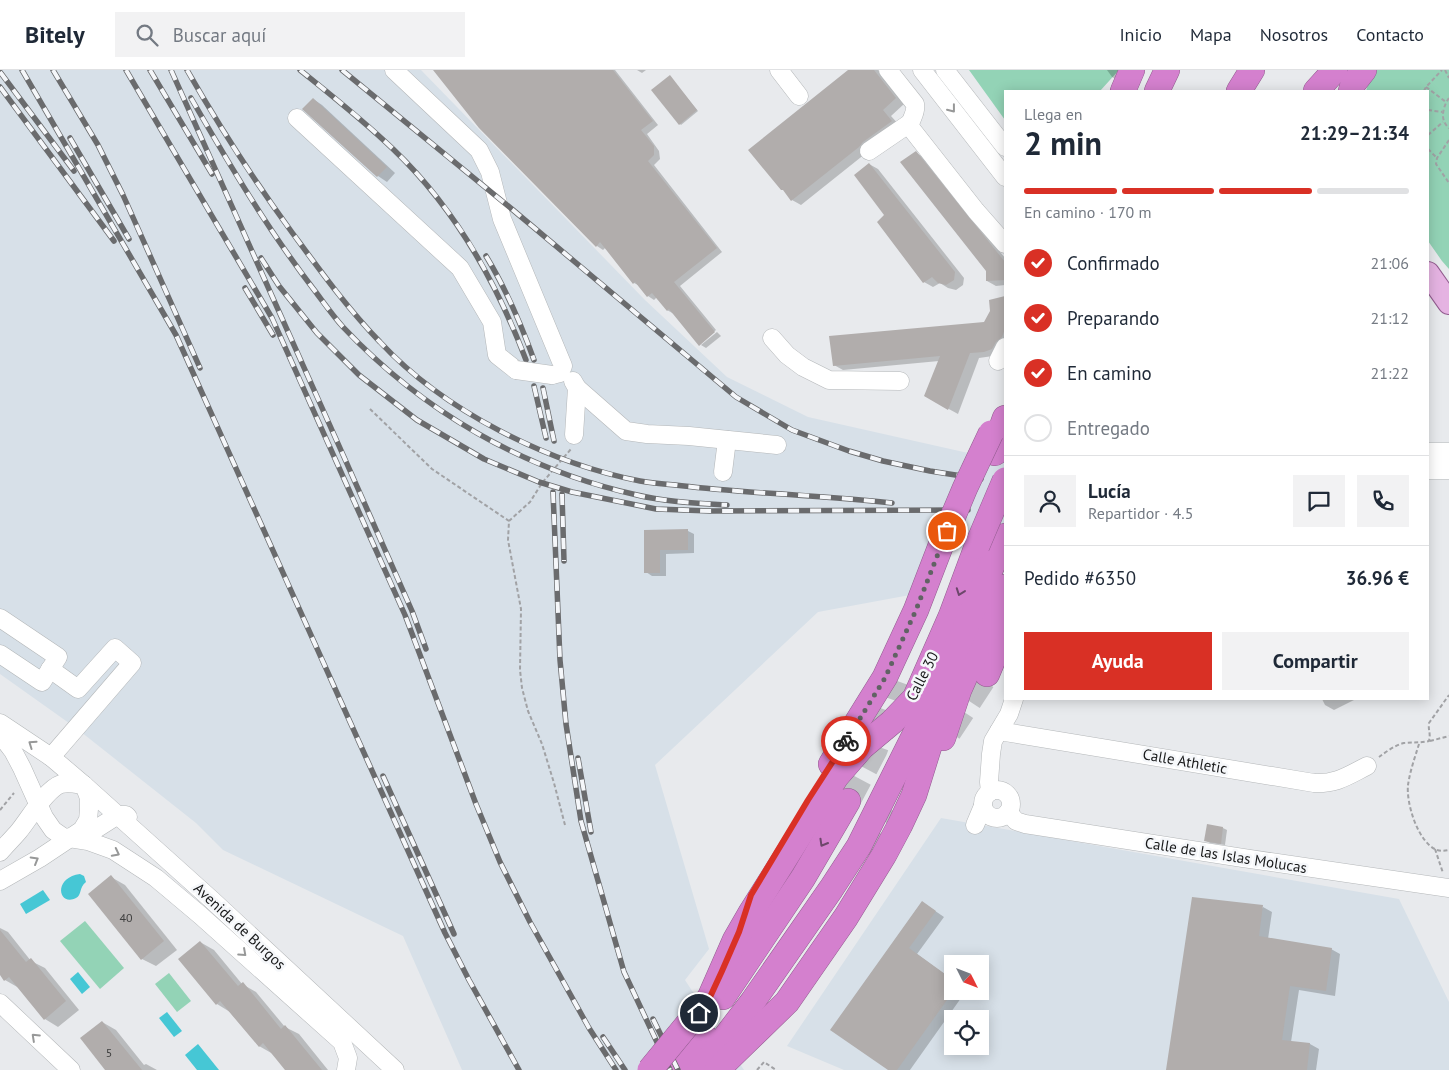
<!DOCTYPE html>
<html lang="es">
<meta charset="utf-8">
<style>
:root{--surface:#fff;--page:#f2f2f3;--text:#1f2937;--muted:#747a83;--line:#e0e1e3;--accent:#d93025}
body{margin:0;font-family:"PT Sans",sans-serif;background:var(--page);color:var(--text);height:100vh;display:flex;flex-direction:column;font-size:19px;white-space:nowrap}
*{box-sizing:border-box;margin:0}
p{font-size:16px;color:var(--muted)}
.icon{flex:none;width:28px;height:28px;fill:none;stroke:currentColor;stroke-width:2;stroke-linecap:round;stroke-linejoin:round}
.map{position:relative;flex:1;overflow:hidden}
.panel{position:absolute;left:1004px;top:20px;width:425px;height:610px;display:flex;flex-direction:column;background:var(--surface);border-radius:0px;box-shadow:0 2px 12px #0003}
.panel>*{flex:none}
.needle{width:32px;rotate:132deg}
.fabs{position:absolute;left:944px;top:885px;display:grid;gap:10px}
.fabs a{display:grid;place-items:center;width:45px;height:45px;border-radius:0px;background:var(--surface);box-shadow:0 2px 12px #0003;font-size:25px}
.pin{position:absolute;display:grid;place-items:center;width:42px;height:42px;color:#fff;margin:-21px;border:2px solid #fff;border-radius:50%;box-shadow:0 1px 5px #0007}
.courier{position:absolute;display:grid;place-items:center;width:50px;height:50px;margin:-25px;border:4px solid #d93025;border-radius:50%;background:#fff;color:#222;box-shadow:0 1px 6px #0007}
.summary em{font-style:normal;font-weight:600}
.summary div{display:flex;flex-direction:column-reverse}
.summary{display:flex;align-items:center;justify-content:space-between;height:85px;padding:0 20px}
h1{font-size:32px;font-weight:600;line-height:38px}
.bar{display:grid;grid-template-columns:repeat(4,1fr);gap:8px 5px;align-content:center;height:60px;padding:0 20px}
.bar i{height:6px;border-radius:4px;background:var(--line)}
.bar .on{background:var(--accent)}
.bar p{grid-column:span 4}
.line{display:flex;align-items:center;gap:12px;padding:0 20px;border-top:1px solid var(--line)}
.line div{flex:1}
.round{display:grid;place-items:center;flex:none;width:52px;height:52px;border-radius:0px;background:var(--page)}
ol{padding:0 20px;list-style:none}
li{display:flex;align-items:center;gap:15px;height:55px}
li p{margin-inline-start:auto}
li .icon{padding:5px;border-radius:50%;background:var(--accent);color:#fff;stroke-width:4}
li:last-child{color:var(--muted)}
li i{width:28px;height:28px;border:2px solid var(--line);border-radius:50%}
.cta{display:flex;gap:10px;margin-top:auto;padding:10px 20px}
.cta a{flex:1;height:58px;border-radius:0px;background:var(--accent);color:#fff;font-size:20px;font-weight:600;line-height:58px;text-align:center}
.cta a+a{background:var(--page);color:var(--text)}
header{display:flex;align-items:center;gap:30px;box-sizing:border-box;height:70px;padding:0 25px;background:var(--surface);border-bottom:1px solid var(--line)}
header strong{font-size:24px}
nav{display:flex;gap:28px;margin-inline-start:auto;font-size:18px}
.search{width:350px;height:45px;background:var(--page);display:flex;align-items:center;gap:12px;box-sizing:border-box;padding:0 18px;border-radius:0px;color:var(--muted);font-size:19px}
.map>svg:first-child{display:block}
.built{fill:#d7e0e8;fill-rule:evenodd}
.green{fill:#93d3b6}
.water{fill:#46c7d5}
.shadow{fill:#0003}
.building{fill:#b1adac}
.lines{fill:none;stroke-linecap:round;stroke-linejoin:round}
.highway-tunnel{stroke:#bec0c3;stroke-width:25;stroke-dasharray:25 12;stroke-linecap:butt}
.minor-casing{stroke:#b4b7b9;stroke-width:19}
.major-casing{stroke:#925c8f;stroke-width:24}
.highway-casing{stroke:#925c8f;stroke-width:26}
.path{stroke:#a1a2a5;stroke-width:2;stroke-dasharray:4 2.5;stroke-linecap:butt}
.minor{stroke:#fff;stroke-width:18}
.major{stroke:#e5b3e2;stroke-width:22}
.highway{stroke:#d480ce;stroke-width:25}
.rail-casing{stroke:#6a6b6d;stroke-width:5.5}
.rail{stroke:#f5f7fa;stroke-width:4;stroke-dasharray:11;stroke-linecap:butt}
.minor-bridge-casing{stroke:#b4b7b9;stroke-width:19;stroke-linecap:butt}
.highway-bridge-casing{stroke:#925c8f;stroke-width:26;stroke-linecap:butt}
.minor-bridge{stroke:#fff;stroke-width:18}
.highway-bridge{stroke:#d480ce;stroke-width:25}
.oneway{stroke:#979898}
.oneway2{stroke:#6d476b}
.done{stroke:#616264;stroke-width:5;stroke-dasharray:0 9}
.route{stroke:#d93025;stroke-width:6}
.labels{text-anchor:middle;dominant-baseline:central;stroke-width:5;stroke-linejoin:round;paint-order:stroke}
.number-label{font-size:12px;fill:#3e3e3e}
.street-label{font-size:15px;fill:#18191a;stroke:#f5f7fa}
</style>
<header>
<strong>Bitely</strong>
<div class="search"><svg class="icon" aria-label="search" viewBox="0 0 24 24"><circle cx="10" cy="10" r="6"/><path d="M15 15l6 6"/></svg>Buscar aquí</div>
<nav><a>Inicio</a><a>Mapa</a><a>Nosotros</a><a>Contacto</a></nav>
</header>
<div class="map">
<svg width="1449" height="1000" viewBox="0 0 1449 1000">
<rect width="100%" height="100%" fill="#e8eaed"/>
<!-- built -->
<g class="built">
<path d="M0,0H421L645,230L727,307L808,347L977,385L1005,387V479L948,478L910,525L818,542L655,695L709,879L685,910L744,1000H462L403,866L223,780L196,753L76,658L0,604Z"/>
<path d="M941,748L1399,829L1449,932V1000H844L787,976ZM952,894H980V921H952ZM952,949H980V976H952Z"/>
</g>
<!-- green -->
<g class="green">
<path d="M969,0H1119L1100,21H1005V50Z"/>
<path d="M1372,0H1449V199L1442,191L1428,171V21H1366Z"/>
<path d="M85,851L124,898L100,919L60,871Z"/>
<path d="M169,903L191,931L177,942L155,914Z"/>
</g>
<!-- water -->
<g class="water">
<path d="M80,804L84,806L86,812C79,817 82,825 76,828C59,837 52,808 80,804Z"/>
<path d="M43,820L50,830L26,844L20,834Z"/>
<path d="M78,902L90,917L82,924L70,909Z"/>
<path d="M167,942L182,961L174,967L159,948Z"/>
<path d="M198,974L219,1000H197L185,985Z"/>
</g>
<!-- shadow -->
<g class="shadow">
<path d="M434,0H615L658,55L647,64L659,81L660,89L654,95L722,182L680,216L716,260L700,273L674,244L667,240L657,227L654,230L648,226L640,216L634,213L606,177L603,180L597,176L480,57Z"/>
<path d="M637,0H646L642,3Z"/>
<path d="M850,0H878L904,34L891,46L900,56L801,135L792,130Z"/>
<path d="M1107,0H1135L1125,14L1112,7Z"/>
<path d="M671,8L698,41L681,55L680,54Z"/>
<path d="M313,29L322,35L395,103L387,112L378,106L304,39Z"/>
<path d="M916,83L925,88L1005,188V215L996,216L987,211L988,200Z"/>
<path d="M869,94L878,99L964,208L963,215L956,220L948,218L940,213L933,217L924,212L886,145Z"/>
<path d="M1005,228V277L993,286L979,288L958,344L925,326L939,291L843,300L834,295L984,253Z"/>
<path d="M717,262L721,266L706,278L701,275Z"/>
<path d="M646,461H688L694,464V483L666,484V506H652L646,502Z"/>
<path d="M1322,629H1356L1334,640L1325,635Z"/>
<path d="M1208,756L1223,758L1227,760L1225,775L1210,773L1206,771Z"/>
<path d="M111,807L125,815L177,880L156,896L142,889Z"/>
<path d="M922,832L944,847L917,884L952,910V921H966L910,1000H890L832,959Z"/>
<path d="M1263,837L1272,842L1268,869L1331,879L1340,884L1335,926L1299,920L1291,972L1310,974L1319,979L1316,1000H1168Z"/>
<path d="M0,858L8,862L31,891L45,898L79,940L58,957L45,949L19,918L5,910L0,904Z"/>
<path d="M200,872L214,880L242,914L256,922L285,957L299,964L328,1000H287L273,984L259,976L230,942L217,934Z"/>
<path d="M102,952L116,960L144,995L146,994L157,1000H107Z"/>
</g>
<!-- building -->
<g class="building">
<path d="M433,0H613L653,51L641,60L654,76V85L648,91L717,178L674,212L715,262L699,276L669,239L667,241L652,223L647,227L635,212L633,214L600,172L596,177L479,58Z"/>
<path d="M848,0H874L896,28L883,40L892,51L863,72L859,77L791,131L783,120H781L748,80Z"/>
<path d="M670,5L697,40L679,55L651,20Z"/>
<path d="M313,28L387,97L377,107L302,39Z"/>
<path d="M916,81L1005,192V210L986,211V201L900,92Z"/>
<path d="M869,93L955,202L954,210L946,215L938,213L932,207L923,213L877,152L884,145L854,105Z"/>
<path d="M1005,226V259L1002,267L996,272L992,279L984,282L970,283L948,340L924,326L940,286L833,296L829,266L984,252L990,241L989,230Z"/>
<path d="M688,459V480H660V503H644V460Z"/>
<path d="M1207,754L1223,757L1221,774L1204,771Z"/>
<path d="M111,805L164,871L141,890L88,824Z"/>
<path d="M1192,827L1263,835L1259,866L1332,878L1326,921L1290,916L1282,970L1310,973L1307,1000H1166Z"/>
<path d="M922,831L936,841L909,878L952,909V923L897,1000H888L830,960Z"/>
<path d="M0,860L26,892L31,888L66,931L44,950L9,907L4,911L0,905Z"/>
<path d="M200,871L238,916L243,912L281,959L285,955L322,1000H285L263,973L259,977L220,931L216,935L178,889Z"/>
<path d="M102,951L142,1000H105L80,968Z"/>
</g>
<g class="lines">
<!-- highway-tunnel -->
<g class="highway-tunnel">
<path d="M949,662L987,604"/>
<path d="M848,731L875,680L900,612"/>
<path d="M868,785L896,743"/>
</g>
<defs>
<g id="minor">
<path d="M394,0L479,80L490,102L502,149L563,296L560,303L552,305"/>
<path d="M779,0L799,26"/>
<path d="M888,0L915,34C917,43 910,49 910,57L976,141L1005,174"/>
<path d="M922,0L1005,107"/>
<path d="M945,0L1005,77"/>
<path d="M297,48L460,198L492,252L497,285L516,300"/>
<path d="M869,81L910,53"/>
<path d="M772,268L787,285L803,297L829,310L900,311"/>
<path d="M998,291L1005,277"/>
<path d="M573,311L577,318L574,365"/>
<path d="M577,318L626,361L647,364L689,366L777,375"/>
<path d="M1428,382H1449"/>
<path d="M1428,400H1449"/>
<path d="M723,402L727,370"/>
<path d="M0,548L58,587L42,612L0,584"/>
<path d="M50,599L78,619L115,578L132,593L51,687"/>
<path d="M0,653L51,687L84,715L212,830L395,1000"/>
<path d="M999,661L1314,713C1337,714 1347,706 1367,696"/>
<path d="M0,664L13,681L22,698L44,747L53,760L63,767L88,771L113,780L156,808L200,845L342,972L348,988L346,1000"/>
<circle cx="997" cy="734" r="14"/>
<path d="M990,722L989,712L991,684L993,671L1009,644L1014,629"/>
<path d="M1008,742L1016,751L1025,754L1243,788L1449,818"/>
<path d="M975,755L983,736"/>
<path d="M73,768L96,759L118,745H126L128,747"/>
<path d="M0,782C6,775 13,768 19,761C29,749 46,719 61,714C69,712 76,714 84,715"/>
<path d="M0,811L40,788L82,760L88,750L89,739V728L84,715"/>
<path d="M0,933L71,1000"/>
</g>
<path id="major" d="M1428,203L1449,233"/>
<g id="highway">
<path d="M1123,21L1132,0"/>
<path d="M1157,21L1167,0"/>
<path d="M1239,21L1252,0"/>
<path d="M1316,21L1335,0"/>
<path d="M1351,21L1353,14L1364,0"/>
<path d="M995,383L996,373L1005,348"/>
<path d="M987,604L1005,561"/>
<path d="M943,668L959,620L1005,517"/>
<path d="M831,694L885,607L916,540L941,475"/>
<path d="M723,927L803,808L848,731"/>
<path d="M693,950L710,927L735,870L750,844L836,707L862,677L892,652L915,628L951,546L977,476"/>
<path d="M679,1000L705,967"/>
<path d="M700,1000L753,931L831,819L859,776L931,632L956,579L1005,466"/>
<path d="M717,1000L787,932L846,847L884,785L900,755L914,725L939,645"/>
</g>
</defs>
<!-- minor casing -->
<use href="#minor" class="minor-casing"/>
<!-- major casing -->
<use href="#major" class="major-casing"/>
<!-- highway casing -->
<use href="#highway" class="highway-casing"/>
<!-- path -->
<g class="path">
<path d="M1445,0L1449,8"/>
<path d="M1426,17L1446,32"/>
<path d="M1424,21L1426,17L1442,0"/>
<path d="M1449,28C1445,33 1441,44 1444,51C1444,52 1448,58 1449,58"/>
<path d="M1428,40L1442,42"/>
<path d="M1428,65L1443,52"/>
<path d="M1449,70L1437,88L1436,94L1449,113"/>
<path d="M1428,79L1437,88"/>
<path d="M370,339L432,399L509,451"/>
<path d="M1430,671L1449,666"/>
<path d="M1419,674C1415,687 1410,701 1408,715C1406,733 1418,773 1437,780C1441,781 1445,781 1449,780"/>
<path d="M1379,687C1386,682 1395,675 1404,673C1413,672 1421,673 1429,671C1431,663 1428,661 1429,653L1449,625"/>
<path d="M0,740L14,723"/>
<path d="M565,755L554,713L542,674L528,641L522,618L520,600L521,539L508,470L509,451L530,432L542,413L571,379"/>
<path d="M1435,779L1443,803"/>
<path d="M757,1000L764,992L776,1000"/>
</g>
<!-- minor -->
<use href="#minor" class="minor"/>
<!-- major -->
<use href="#major" class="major"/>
<!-- highway -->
<use href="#highway" class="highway"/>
<defs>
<g id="rail">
<path d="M22,0L176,265L445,863L469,910L519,1000"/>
<path d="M53,0L98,75L123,125L200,298"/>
<path d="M126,0L272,248L405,545L476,734L500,792L530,852L589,958L616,1000"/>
<path d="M150,0L212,104"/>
<path d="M171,0L344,387L412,541L426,579"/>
<path d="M187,0C219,56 253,109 291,161C319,199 347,238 380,272C444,341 548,393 640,411C651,413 663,414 675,415C700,418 725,420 750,422C798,425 845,428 892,433"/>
<path d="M300,0C331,25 364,51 393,79C455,138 496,211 526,290"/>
<path d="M342,0L513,140L736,327L792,360L849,381L883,391L930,401L981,409"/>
<path d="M0,2L74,101"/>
<path d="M0,17L114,171"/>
<path d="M191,28C229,94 268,160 315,221C324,233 333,246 343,257C422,341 524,400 637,425C666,432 697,433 727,435"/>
<path d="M70,68L129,169"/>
<path d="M486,186C506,219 521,254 534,290"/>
<path d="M261,188L279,216L317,263L359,305L417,350L484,389L539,412L572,422L656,439L710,441L968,440"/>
<path d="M245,218L273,265"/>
<path d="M534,316L546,368"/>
<path d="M543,318L554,371"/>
<path d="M553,422L560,590L566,654L581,751L624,902L670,1000"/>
<path d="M562,424L564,491"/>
<path d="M578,688L591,762"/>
<path d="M383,706L454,864"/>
<path d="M653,949L678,1000"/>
<path d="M603,967L625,1000"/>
</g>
</defs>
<!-- rail casing -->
<use href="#rail" class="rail-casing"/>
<!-- rail -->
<use href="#rail" class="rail"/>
<defs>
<path id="minor-bridge" d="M516,300L552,305"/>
<g id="highway-bridge">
<path d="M941,475L965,418L991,363"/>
<path d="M977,476L1005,410"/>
<path d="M650,1000L687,955L693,950"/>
</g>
</defs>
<!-- minor-bridge casing -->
<use href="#minor-bridge" class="minor-bridge-casing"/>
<!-- highway-bridge casing -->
<use href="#highway-bridge" class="highway-bridge-casing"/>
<!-- minor-bridge -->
<use href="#minor-bridge" class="minor-bridge"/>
<!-- highway-bridge -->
<use href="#highway-bridge" class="highway-bridge"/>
</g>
<!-- one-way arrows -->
<defs><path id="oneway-chevron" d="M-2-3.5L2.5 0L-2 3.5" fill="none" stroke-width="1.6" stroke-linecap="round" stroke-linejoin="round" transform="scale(1.25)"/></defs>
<g class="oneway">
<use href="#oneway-chevron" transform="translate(952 39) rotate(52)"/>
<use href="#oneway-chevron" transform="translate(32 674) rotate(-145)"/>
<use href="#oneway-chevron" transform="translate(116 783) rotate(27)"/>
<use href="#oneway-chevron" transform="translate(35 790) rotate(-30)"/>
<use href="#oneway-chevron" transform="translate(243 883) rotate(42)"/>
<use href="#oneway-chevron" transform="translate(35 967) rotate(-137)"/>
</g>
<g class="oneway2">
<use href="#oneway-chevron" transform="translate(960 522) rotate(110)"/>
<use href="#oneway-chevron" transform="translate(823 773) rotate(120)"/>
</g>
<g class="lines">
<!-- done -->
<path class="done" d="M846,671L885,608L916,540L947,461"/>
<!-- route -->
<path class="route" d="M699,943L710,927L722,901L739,862L751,825L808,730L846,671"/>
</g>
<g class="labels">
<!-- number labels -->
<g class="number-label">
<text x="126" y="847">40</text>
<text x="109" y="982">5</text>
</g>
<!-- street labels -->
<g class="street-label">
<text transform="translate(922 606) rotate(-63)">Calle 30</text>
<text transform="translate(1185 691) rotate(10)">Calle Athletic</text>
<text transform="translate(1226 785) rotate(9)">Calle de las Islas Molucas</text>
<text transform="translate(240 856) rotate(43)">Avenida de Burgos</text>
</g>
</g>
</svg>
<div class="fabs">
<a><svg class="needle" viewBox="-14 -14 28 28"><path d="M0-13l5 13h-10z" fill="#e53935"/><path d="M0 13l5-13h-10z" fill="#747a83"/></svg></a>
<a><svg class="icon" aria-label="locate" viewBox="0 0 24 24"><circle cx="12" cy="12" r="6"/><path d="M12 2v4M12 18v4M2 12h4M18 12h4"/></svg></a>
</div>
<div class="pin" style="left:947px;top:461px;background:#ea580c"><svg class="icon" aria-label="bag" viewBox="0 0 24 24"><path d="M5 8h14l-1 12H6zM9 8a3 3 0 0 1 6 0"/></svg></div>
<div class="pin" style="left:699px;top:943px;background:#1f2937"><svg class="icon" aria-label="home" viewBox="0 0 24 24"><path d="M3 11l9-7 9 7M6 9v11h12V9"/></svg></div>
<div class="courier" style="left:846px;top:671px"><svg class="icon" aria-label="bike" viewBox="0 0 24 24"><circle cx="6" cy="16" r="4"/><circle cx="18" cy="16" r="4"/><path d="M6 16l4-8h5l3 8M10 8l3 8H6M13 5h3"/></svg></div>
<section class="panel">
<div class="summary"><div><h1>2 min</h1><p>Llega en</p></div><em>21:29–21:34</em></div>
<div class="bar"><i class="on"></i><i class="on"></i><i class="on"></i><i></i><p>En camino · 170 m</p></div>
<ol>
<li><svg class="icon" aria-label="check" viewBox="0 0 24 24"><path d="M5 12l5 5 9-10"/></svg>Confirmado<p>21:06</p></li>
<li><svg class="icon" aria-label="check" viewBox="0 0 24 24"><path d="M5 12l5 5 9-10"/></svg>Preparando<p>21:12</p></li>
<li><svg class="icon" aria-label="check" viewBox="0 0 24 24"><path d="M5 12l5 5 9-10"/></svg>En camino<p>21:22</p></li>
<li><i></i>Entregado</li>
</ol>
<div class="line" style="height:90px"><a class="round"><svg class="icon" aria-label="person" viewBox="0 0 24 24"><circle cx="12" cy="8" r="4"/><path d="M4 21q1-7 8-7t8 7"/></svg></a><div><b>Lucía</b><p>Repartidor · 4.5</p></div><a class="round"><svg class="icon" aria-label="chat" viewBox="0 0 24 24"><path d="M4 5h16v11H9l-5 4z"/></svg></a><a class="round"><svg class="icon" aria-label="phone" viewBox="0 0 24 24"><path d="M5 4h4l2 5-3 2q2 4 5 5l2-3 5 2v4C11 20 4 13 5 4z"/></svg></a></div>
<div class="line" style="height:65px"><div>Pedido #6350</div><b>36.96 €</b></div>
<div class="cta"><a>Ayuda</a><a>Compartir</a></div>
</section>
</div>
